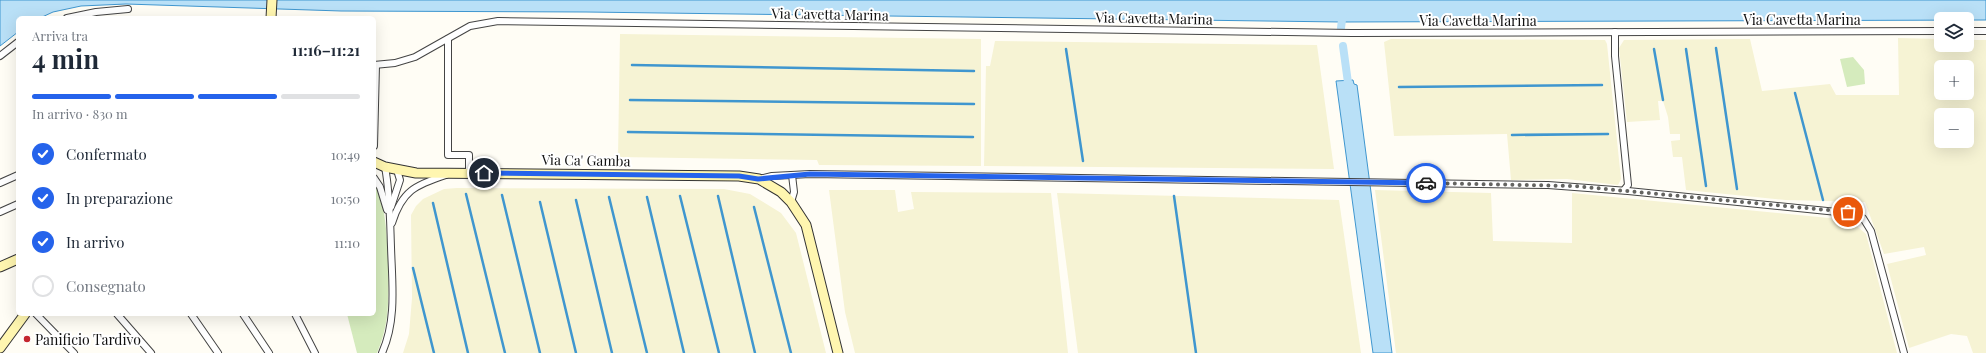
<!DOCTYPE html>
<html lang="it">
<meta charset="utf-8">
<style>
:root{--surface:#fff;--page:#f2f2f3;--text:#1f2937;--muted:#747a83;--line:#e0e1e3;--accent:#2563eb}
body{margin:0;font-family:"Playfair Display",serif;background:var(--page);color:var(--text);height:100vh;display:flex;flex-direction:column;font-size:15px;white-space:nowrap}
*{box-sizing:border-box;margin:0}
p{font-size:13px;color:var(--muted)}
.icon{flex:none;width:22px;height:22px;fill:none;stroke:currentColor;stroke-width:2;stroke-linecap:round;stroke-linejoin:round}
.map{position:relative;flex:1;overflow:hidden}
.side{position:absolute;left:16px;top:16px;width:360px;height:300px;display:flex;flex-direction:column;background:var(--surface);border-radius:6px;box-shadow:0 4px 16px #0002}
.side>*{flex:none}
.fabs{position:absolute;left:1934px;top:12px;display:grid;gap:8px}
.fabs a{display:grid;place-items:center;width:40px;height:40px;border-radius:6px;background:var(--surface);box-shadow:0 4px 16px #0002;font-size:20px}
.pin{position:absolute;display:grid;place-items:center;width:34px;height:34px;color:#fff;margin:-17px;border:2px solid #fff;border-radius:50%;box-shadow:0 1px 4px #0007}
.courier{position:absolute;display:grid;place-items:center;width:40px;height:40px;margin:-20px;border:3px solid #2563eb;border-radius:50%;background:#fff;color:#222;box-shadow:0 1px 5px #0007}
.overview em{font-style:normal;font-weight:700}
.overview div{display:flex;flex-direction:column-reverse}
.overview{display:flex;align-items:center;justify-content:space-between;height:68px;padding:0 16px}
h1{font-size:26px;font-weight:700;line-height:30px}
.bar{display:grid;grid-template-columns:repeat(4,1fr);gap:6px 4px;align-content:center;height:48px;padding:0 16px}
.bar i{height:5px;border-radius:3px;background:var(--line)}
.bar .on{background:var(--accent)}
.bar p{grid-column:span 4}
ol{padding:0 16px;list-style:none}
li{display:flex;align-items:center;gap:12px;height:44px}
li p{margin-inline-start:auto}
li .icon{padding:4px;border-radius:50%;background:var(--accent);color:#fff;stroke-width:4}
li:last-child{color:var(--muted)}
li i{width:22px;height:22px;border:2px solid var(--line);border-radius:50%}
.map>svg:first-child{display:block}
.farmland{fill:#f6f3d4;fill-rule:evenodd}
.green{fill:#d5ebbd}
.water{fill:#b9e0f7;stroke:#3f96cf}
.lines{fill:none;stroke-linecap:round;stroke-linejoin:round}
.stream{stroke:#3f96cf;stroke-width:2.5}
.canal{stroke:#b9e0f7;stroke-width:8}
.street-casing{stroke:#444;stroke-width:8}
.secondary-casing{stroke:#333;stroke-width:11}
.street{stroke:#fff;stroke-width:6}
.secondary{stroke:#fff6b0;stroke-width:9}
.done{stroke:#646461;stroke-width:4;stroke-dasharray:0 7.2}
.route{stroke:#2563eb;stroke-width:5}
.poi-dot{fill:#c4262e;stroke:#fff;stroke-width:1.5}
.labels{text-anchor:middle;dominant-baseline:central;stroke-width:4;stroke-linejoin:round;paint-order:stroke}
.street-label{font-size:14px;fill:#111;stroke:#fff}
.poi-label{font-size:14px;fill:#111;stroke:#fff;text-anchor:start}
</style>
<div class="map">
<svg width="1986" height="353" viewBox="0 0 1986 353">
<rect width="100%" height="100%" fill="#fffdf5"/>
<!-- farmland -->
<g class="farmland">
<path d="M620,34L981,39V166L819,165L817,160L618,157Z"/>
<path d="M1898,38L1941,39V45H1967V40H1986V353H1973L1967,336L1951,334L1909,348L1887,264L1926,255L1924,247L1884,254L1865,202L1786,200L1686,190L1682,157H1673L1671,141L1680,140V134H1670L1668,117L1663,101H1658L1660,120L1627,122L1619,48L1624,40L1750,39L1762,91L1830,84L1836,95H1899ZM1941,67H1967V93H1941ZM1941,115H1967V141H1941Z"/>
<path d="M1391,39L1605,40L1607,44L1621,179L1618,185L1567,179L1511,180L1507,134L1394,136L1384,42Z"/>
<path d="M995,41L1317,45L1334,169L984,166L986,66H990Z"/>
<path d="M457,188L724,189L750,194L781,213L796,233L826,353H403L409,334L412,298L411,215L416,206L423,199L444,189Z"/>
<path d="M829,190H895L898,212L914,209L911,192L1051,193L1068,353H855L845,312Z"/>
<path d="M1375,190L1491,193L1493,241L1572,243V193L1839,219L1852,222L1866,234L1897,353H1396Z"/>
<path d="M1057,193L1339,200L1361,353H1078Z"/>
</g>
<!-- green -->
<g class="green">
<path d="M1853,57L1864,70L1865,84L1847,87L1840,59Z"/>
<path d="M374,183C390,202 390,292 387,317C385,330 382,341 377,353H357L347,314H374Z"/>
</g>
<!-- water -->
<g class="water">
<path d="M0,0H1986V20L1341,22L586,12L341,11L126,4L81,6L53,12L40,18H18V32L0,46Z"/>
<path d="M1353,80L1354,84L1357,85L1392,353H1373L1336,81Z"/>
</g>
<g class="lines">
<!-- stream -->
<g class="stream">
<path d="M1716,48L1737,189"/>
<path d="M1066,49L1083,161"/>
<path d="M1654,49L1663,100"/>
<path d="M1686,49L1706,186"/>
<path d="M632,65L974,71"/>
<path d="M1399,87L1602,85"/>
<path d="M1795,93L1823,200"/>
<path d="M630,100L974,104"/>
<path d="M628,132L973,137"/>
<path d="M1512,135L1608,134"/>
<path d="M466,194L505,353"/>
<path d="M502,195L540,353"/>
<path d="M680,196L719,353"/>
<path d="M718,196L755,353"/>
<path d="M1174,196L1196,353"/>
<path d="M609,197L647,353"/>
<path d="M647,197L684,353"/>
<path d="M576,200L612,353"/>
<path d="M540,202L576,353"/>
<path d="M433,203L468,353"/>
<path d="M754,207L791,353"/>
<path d="M413,268L434,353"/>
</g>
<!-- canal -->
<g class="canal">
<path d="M1341,28L1343,11"/>
<path d="M1343,46L1349,90"/>
</g>
<defs>
<g id="street">
<path d="M67,18L96,12L128,9"/>
<path d="M1967,31H1986"/>
<path d="M1615,32V56L1628,185L1624,190"/>
<path d="M448,39V155H469V173"/>
<path d="M0,56L18,42"/>
<path d="M374,65L395,63L415,57L470,26L498,21L1352,33L1941,31"/>
<path d="M374,146L376,65"/>
<path d="M374,178L380,187L387,210"/>
<path d="M759,179L772,176L810,174L1548,185L1628,191L1847,213L1863,218L1871,231L1904,353"/>
<path d="M0,183L18,175"/>
<path d="M791,202L794,192L792,175"/>
<path d="M391,207L400,180L397,170"/>
<path d="M0,212L18,204"/>
<path d="M392,223C402,191 415,185 446,175"/>
<path d="M36,314L74,353"/>
<path d="M117,314L151,353"/>
<path d="M191,314L218,353"/>
<path d="M243,314L269,353"/>
<path d="M295,314L315,353"/>
<path d="M382,353C397,320 392,282 391,247C390,220 390,193 385,167"/>
</g>
<g id="secondary">
<path d="M271,18L272,0"/>
<path d="M374,162L385,167L416,173L739,176L759,179L781,192L791,202L806,225L838,353"/>
<path d="M0,267L18,259"/>
<path d="M0,348L25,314"/>
</g>
</defs>
<!-- street casing -->
<use href="#street" class="street-casing"/>
<!-- secondary casing -->
<use href="#secondary" class="secondary-casing"/>
<!-- street -->
<use href="#street" class="street"/>
<!-- secondary -->
<use href="#secondary" class="secondary"/>
</g>
<g class="lines">
<!-- done -->
<path class="done" d="M1426,183L1574,186L1848,212"/>
<!-- route -->
<path class="route" d="M484,173L739,176L758,179L810,174L1426,183"/>
</g>
<!-- markers -->
<circle class="poi-dot" cx="27" cy="339" r="4"/>
<g class="labels">
<!-- street labels -->
<g class="street-label">
<text transform="translate(830 14) rotate(1)">Via Cavetta Marina</text>
<text transform="translate(1154 18) rotate(1)">Via Cavetta Marina</text>
<text x="1802" y="19">Via Cavetta Marina</text>
<text x="1478" y="20">Via Cavetta Marina</text>
<text transform="translate(586 160) rotate(1)">Via Ca' Gamba</text>
</g>
<!-- poi labels -->
<g class="poi-label">
<text x="35" y="339">Panificio Tardivo</text>
</g>
</g>
</svg>
<div class="fabs">
<a><svg class="icon" aria-label="layers" viewBox="0 0 24 24"><path d="M12 4l9 5-9 5-9-5zM3 14l9 5 9-5"/></svg></a>
<a>+</a>
<a>−</a>
</div>
<div class="pin" style="left:1848px;top:212px;background:#ea580c"><svg class="icon" aria-label="bag" viewBox="0 0 24 24"><path d="M5 8h14l-1 12H6zM9 8a3 3 0 0 1 6 0"/></svg></div>
<div class="pin" style="left:484px;top:173px;background:#1f2937"><svg class="icon" aria-label="home" viewBox="0 0 24 24"><path d="M3 11l9-7 9 7M6 9v11h12V9"/></svg></div>
<div class="courier" style="left:1426px;top:183px"><svg class="icon" aria-label="car" viewBox="0 0 24 24"><path d="M5 17H2v-5l4-1 3-4h7l3 4 3 1v5h-3M9 17h6M6 11h13"/><circle cx="7" cy="17" r="2"/><circle cx="17" cy="17" r="2"/></svg></div>
<section class="side">
<div class="overview"><div><h1>4 min</h1><p>Arriva tra</p></div><em>11:16–11:21</em></div>
<div class="bar"><i class="on"></i><i class="on"></i><i class="on"></i><i></i><p>In arrivo · 830 m</p></div>
<ol>
<li><svg class="icon" aria-label="check" viewBox="0 0 24 24"><path d="M5 12l5 5 9-10"/></svg>Confermato<p>10:49</p></li>
<li><svg class="icon" aria-label="check" viewBox="0 0 24 24"><path d="M5 12l5 5 9-10"/></svg>In preparazione<p>10:50</p></li>
<li><svg class="icon" aria-label="check" viewBox="0 0 24 24"><path d="M5 12l5 5 9-10"/></svg>In arrivo<p>11:10</p></li>
<li><i></i>Consegnato</li>
</ol>
</section>
</div>
